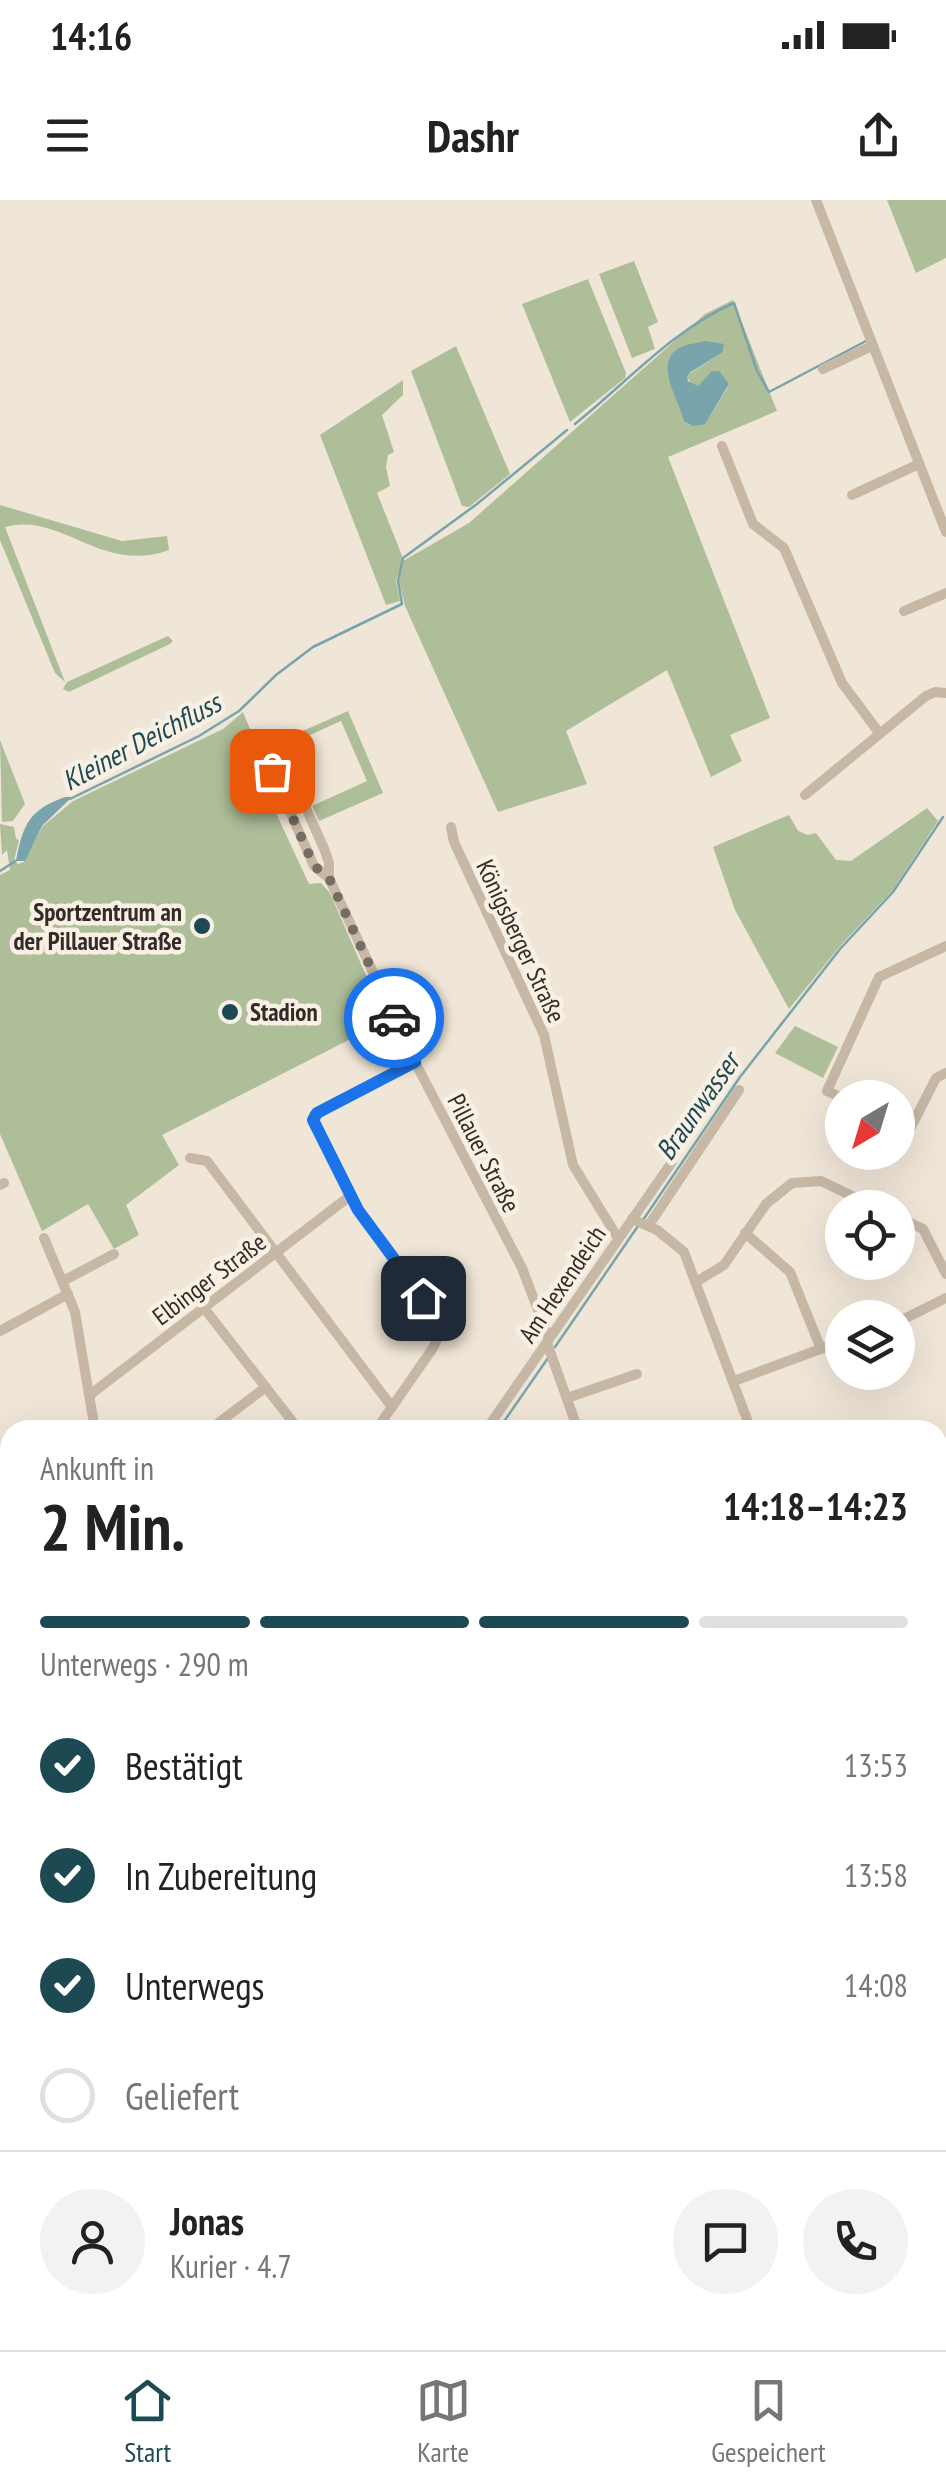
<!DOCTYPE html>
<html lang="de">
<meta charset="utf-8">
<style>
:root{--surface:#fff;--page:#f2f2f2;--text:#222;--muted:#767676;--line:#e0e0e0;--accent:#1d4a52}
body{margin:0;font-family:"PT Sans Narrow",sans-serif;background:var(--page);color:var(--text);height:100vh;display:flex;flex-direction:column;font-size:38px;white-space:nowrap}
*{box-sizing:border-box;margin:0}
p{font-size:32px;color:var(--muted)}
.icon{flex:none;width:55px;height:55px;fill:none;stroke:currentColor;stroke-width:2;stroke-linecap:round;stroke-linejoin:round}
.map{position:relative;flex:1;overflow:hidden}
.side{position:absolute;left:0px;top:1220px;width:948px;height:930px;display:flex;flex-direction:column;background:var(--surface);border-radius:30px 30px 0 0;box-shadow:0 10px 40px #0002}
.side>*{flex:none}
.needle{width:65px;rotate:218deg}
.controls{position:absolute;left:825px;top:880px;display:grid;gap:20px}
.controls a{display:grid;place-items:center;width:90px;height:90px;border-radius:50%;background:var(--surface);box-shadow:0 10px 40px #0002;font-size:50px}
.pin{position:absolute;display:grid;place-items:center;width:85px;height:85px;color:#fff;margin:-42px;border-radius:20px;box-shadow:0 5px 15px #0006}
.courier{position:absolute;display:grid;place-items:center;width:100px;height:100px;margin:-50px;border:8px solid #1a73e8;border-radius:50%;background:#fff;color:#222;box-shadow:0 2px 12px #0007}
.summary em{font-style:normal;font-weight:800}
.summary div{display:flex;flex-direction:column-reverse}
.summary{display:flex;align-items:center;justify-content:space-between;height:170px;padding:0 40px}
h1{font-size:65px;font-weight:800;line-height:75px}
.bar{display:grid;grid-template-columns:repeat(4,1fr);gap:15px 10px;align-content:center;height:120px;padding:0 40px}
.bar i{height:12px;border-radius:8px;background:var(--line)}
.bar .active{background:var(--accent)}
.bar p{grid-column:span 4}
.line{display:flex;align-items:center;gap:25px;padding:0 40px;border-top:2px solid var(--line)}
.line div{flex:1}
.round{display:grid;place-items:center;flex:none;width:105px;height:105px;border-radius:52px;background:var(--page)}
ol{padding:0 40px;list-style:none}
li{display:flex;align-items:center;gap:30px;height:110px}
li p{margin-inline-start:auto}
li .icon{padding:10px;border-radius:50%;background:var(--accent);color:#fff;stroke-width:4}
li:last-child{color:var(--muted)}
li i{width:55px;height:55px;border:5px solid var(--line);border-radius:50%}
.status{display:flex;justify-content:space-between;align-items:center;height:70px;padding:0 50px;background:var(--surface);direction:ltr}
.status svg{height:28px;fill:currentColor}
header{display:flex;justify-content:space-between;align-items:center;height:130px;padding:0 40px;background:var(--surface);font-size:45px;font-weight:800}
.dock{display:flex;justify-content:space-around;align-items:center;height:140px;border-top:2px solid var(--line);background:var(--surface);font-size:28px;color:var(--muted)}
.dock a{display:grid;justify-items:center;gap:5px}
.dock .active{color:var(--accent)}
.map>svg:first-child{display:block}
.green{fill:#aebe99;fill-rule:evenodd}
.water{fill:#78a4ab}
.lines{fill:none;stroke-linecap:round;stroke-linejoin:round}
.stream{stroke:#78a4ab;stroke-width:2.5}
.minor{stroke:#c7b7a5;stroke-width:10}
.major{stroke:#746457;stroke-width:12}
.rail{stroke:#332b26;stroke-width:2.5;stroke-dasharray:2.5 8;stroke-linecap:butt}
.done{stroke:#756c64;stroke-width:10;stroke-dasharray:0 18}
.route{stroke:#1a73e8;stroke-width:12}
.poi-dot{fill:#1d4a52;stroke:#f8f0e4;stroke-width:4}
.labels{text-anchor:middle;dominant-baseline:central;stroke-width:9;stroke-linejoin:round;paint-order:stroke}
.poi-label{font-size:25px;font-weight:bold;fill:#332b26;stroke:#f8f0e4;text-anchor:end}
.street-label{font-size:25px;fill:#332b26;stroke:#f8f0e4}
.water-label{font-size:28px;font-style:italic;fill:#1d4a52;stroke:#f8f0e4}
</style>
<div class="status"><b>14:16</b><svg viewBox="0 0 49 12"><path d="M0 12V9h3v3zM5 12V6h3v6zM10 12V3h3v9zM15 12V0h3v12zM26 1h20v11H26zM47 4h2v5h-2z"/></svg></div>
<header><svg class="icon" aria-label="menu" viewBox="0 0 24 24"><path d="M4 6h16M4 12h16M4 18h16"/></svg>Dashr<svg class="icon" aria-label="share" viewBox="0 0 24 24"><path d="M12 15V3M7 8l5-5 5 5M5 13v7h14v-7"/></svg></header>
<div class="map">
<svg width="946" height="2150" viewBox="0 0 946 2150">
<rect width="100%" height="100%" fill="#f0e6d8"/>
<!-- green -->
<g class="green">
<path d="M887,0H946V58L916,73Z"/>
<path d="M634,61L658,122L648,127L655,149L632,158L599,74Z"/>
<path d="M588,79L626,173L625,178L570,222L522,104Z"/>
<path d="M733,100L777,211L668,257L770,518L730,535L742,561L711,577L667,470L566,531L587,584L498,612L405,406L399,381L403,361L469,323L705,114ZM724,144L723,152L686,176L694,187L702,185L707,177L728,187L709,217L684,221L680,205V147Z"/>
<path d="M456,146L510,274L469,307L462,306L411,171Z"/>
<path d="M403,180V195L382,215L394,252L388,255L386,267L390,286L377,293L403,358L396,381L400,401L386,405L320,235Z"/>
<path d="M0,305L122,341L167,336L169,350C102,375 61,311 5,327L65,482L55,473L0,340Z"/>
<path d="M168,436L173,441L170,444L69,492L63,489L67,482Z"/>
<path d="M348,511L383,593L319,621L312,606L367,581L341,521L272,552L269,546Z"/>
<path d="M243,512L260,553L255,568L261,581L309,684L321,683L330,693L386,821L162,935L179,965L126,1005L139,1035L114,1049L88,1004L42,1031L0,934V675L10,670L7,650L2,655L0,624L14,627L16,639L19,640L14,661L18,664L24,662L42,627L73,601L223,529Z"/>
<path d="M0,540L25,604L13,621L2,622Z"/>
<path d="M927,608L938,621L892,691L841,745L789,809L735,710L713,647L789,615L798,631L808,635L816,633L836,660L851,661Z"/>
<path d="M795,826L838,847L823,878L775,853Z"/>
<path d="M938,1649L946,1659V2102L938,2088Z"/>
<path d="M879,2140H934L941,2150H858Z"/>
</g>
<!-- water -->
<g class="water">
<path d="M705,141L724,144L723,152L691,172L687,176L688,181L698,186L712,171H719L729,184L705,224L693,226L684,221C679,200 652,161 681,147C688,144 698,143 705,141Z"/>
<path d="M65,597H72L42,626L25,661H16C23,624 29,610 65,597Z"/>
</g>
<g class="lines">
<!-- stream -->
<g class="stream">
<path d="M575,224C626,183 674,129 734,103L757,171L769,192L866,141"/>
<path d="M70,599L199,536L239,511L276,475L313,447L402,404L398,381L403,358L477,304L567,230"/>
<path d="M0,671L17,660"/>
<path d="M643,1020L740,877L840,749L893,692L943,617"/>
<path d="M555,1147L638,1026"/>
<path d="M498,1230L548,1158"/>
<path d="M240,2140L247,2150"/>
</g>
<!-- minor -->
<g class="minor">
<path d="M816,0L946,332"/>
<path d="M823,169L872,146"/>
<path d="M722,246L753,324L784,348L842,483L880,534"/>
<path d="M852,295L919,264"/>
<path d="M904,411L946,393"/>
<path d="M805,595L926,496L935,492L946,493"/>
<path d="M451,627L454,642L544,835L573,965L618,1038"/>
<path d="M329,678L314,666L272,571L271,564L283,558L287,565L325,651L329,663V678L415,862L522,1068L549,1139"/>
<path d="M842,898L827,891L879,777L946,746"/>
<path d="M898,923L910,929L936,878L946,873"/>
<path d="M190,958L207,961L392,1207"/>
<path d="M0,985L4,983"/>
<path d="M898,1017L923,1029L946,1074"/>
<path d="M632,1019L657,1030L684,1052L751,1230"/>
<path d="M649,1025L739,890"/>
<path d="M745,1033L790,1072L821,1149"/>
<path d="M44,1038L75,1112L95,1230"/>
<path d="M63,1081L114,1054"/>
<path d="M696,1082L724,1065L766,1004L792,983L821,981L877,1008"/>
<path d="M204,1108L299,1230"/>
<path d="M898,1122L946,1098"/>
<path d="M0,1131L68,1094"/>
<path d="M547,1143L578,1230"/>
<path d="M734,1181L842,1141"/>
<path d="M91,1194L350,996"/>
<path d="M567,1198L637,1174"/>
<path d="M209,1230L266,1187"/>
<path d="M376,1230L433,1148L443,1126L358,1010L316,926L314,915L415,862"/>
<path d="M486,1230L672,962"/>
<path d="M0,1519H2"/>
<path d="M0,1625L10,1621"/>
<path d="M938,1632L946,1641"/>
<path d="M0,1732L10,1723"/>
<path d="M0,1850L10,1847"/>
<path d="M382,2140L394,2150"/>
<path d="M71,2141L102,2150"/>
<path d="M147,2150L150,2140"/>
<path d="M554,2150L564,2144L569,2150"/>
</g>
<!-- major -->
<g class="major">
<path d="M938,1285L946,1282"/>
<path d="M0,2097L10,2139"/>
<path d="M264,2150L273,2140"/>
</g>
<!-- rail -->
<path class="rail" d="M202,2150L207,2140"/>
</g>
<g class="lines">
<!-- done -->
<path class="done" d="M272,571L314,666L329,678L394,818"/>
<!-- route -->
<path class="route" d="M394,818L415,862L317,913L313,920L358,1010L423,1098"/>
</g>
<!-- markers -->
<g class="poi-dot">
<circle cx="202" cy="726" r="10"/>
<circle cx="230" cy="812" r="10"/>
</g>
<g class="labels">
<!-- poi labels -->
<g class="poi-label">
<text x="182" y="712">Sportzentrum an<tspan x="182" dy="29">der Pillauer Straße</tspan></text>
<text x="250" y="812" text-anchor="start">Stadion</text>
</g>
<!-- street labels -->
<g class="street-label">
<text transform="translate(521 741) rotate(65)">Königsberger Straße</text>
<text transform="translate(484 953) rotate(63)">Pillauer Straße</text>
<text transform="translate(209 1079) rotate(-37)">Elbinger Straße</text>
<text transform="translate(562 1084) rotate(-56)">Am Hexendeich</text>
</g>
<!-- water labels -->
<g class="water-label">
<text transform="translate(141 541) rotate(-28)">Kleiner Deichfluss</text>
<text transform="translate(697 906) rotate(-55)">Braunwasser</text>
</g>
</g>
</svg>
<div class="controls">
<a><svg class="needle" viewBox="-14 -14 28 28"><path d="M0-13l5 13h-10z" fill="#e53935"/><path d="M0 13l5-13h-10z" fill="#767676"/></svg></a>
<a><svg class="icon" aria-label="locate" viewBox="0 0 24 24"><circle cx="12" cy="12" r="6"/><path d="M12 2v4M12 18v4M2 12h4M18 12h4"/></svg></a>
<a><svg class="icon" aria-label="layers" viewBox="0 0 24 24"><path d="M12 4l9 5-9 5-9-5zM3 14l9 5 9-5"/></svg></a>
</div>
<div class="pin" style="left:272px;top:571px;background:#ea580c"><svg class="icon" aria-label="bag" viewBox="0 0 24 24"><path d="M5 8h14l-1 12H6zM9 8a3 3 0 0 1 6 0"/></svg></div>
<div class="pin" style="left:423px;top:1098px;background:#1f2937"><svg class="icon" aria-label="home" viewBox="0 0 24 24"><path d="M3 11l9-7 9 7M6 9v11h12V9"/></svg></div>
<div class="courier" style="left:394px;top:818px"><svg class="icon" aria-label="car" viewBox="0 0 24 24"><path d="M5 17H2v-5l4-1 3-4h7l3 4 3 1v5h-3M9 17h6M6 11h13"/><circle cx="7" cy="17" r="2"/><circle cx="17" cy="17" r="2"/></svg></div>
<section class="side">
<div class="summary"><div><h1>2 Min.</h1><p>Ankunft in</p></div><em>14:18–14:23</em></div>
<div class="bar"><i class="active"></i><i class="active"></i><i class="active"></i><i></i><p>Unterwegs · 290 m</p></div>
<ol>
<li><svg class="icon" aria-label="check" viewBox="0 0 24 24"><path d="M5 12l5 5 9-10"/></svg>Bestätigt<p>13:53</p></li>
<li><svg class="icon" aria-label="check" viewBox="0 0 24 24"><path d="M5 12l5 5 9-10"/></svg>In Zubereitung<p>13:58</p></li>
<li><svg class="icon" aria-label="check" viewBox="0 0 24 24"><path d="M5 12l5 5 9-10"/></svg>Unterwegs<p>14:08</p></li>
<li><i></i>Geliefert</li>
</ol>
<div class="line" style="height:180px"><a class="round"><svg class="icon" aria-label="person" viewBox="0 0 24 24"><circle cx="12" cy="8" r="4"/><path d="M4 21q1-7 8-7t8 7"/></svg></a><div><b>Jonas</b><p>Kurier · 4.7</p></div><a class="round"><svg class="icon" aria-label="chat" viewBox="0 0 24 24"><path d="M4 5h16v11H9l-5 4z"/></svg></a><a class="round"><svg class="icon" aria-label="phone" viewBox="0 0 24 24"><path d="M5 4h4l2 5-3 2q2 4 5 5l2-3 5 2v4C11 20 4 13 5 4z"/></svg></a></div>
</section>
</div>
<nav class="dock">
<a class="active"><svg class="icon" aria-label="home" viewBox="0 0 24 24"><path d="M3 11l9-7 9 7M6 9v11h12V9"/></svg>Start</a>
<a><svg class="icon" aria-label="map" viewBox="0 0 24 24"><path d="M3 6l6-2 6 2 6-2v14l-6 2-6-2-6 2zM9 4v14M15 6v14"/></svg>Karte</a>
<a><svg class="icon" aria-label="saved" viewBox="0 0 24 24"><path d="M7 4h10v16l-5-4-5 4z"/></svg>Gespeichert</a>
</nav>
